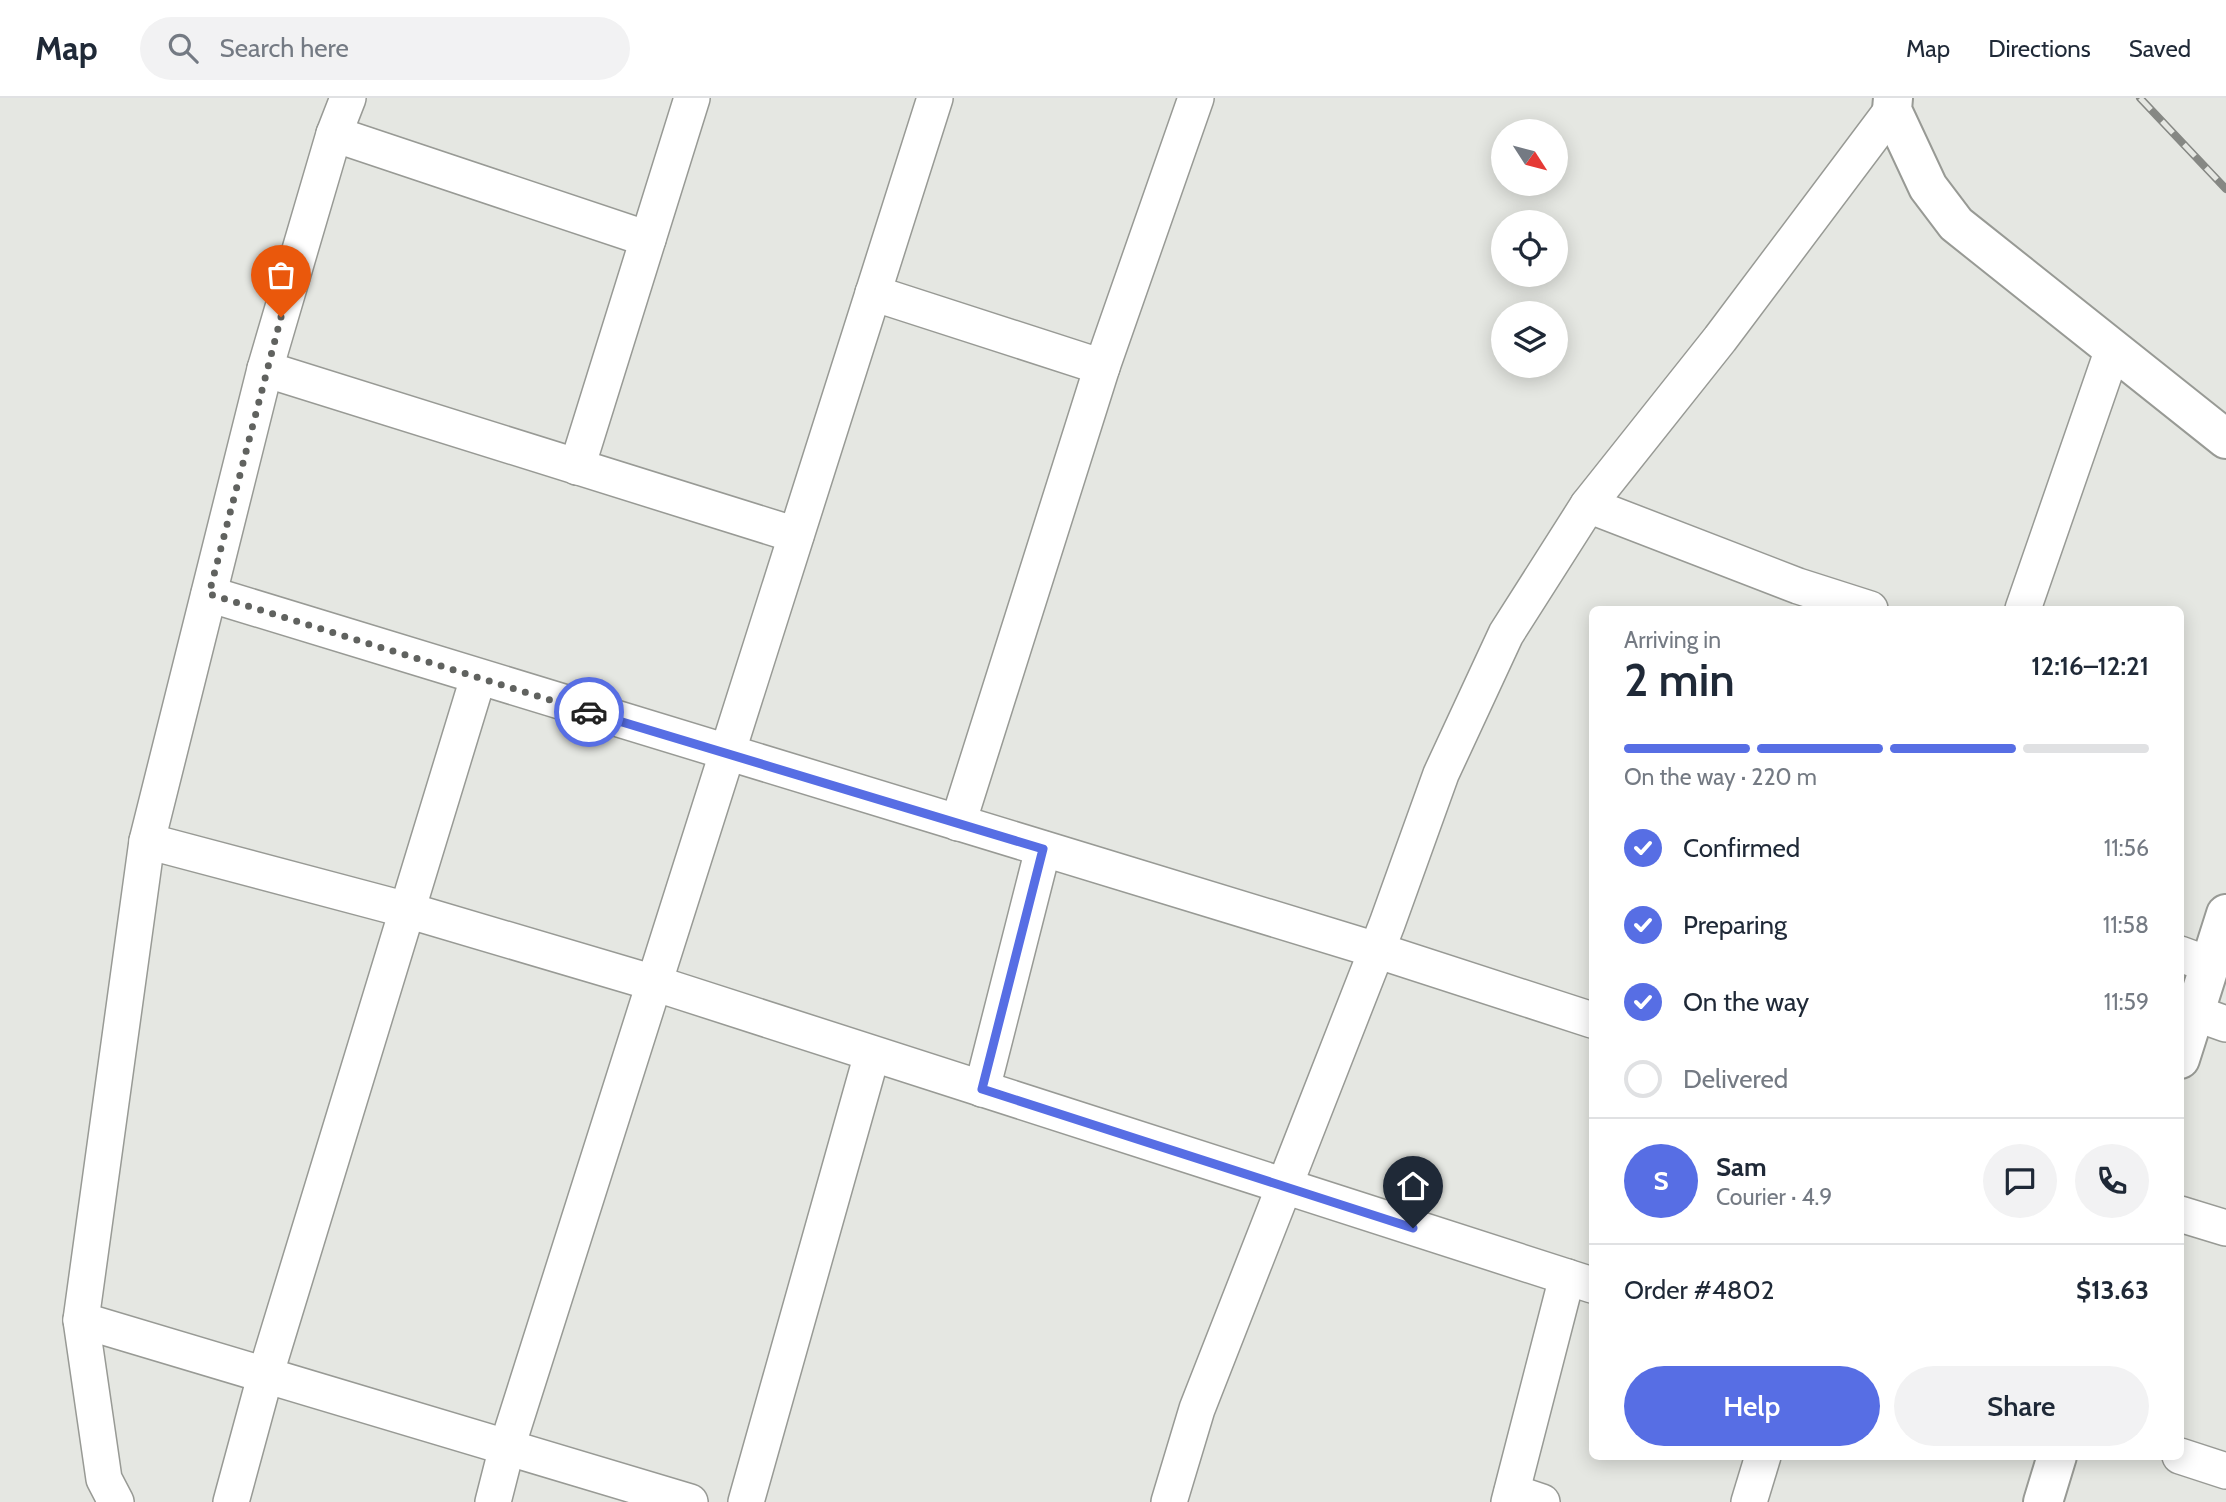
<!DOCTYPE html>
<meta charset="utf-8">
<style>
:root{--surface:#fff;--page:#f2f2f3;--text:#1f2937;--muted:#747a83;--line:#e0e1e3;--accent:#576ee4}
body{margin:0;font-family:Cabin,sans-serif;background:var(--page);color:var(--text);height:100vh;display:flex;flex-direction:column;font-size:26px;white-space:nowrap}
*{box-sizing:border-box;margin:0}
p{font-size:23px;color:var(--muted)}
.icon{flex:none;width:38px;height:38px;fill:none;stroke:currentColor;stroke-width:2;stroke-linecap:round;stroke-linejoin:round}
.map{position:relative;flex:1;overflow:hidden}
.panel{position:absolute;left:1589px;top:508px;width:595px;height:854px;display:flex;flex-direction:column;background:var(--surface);border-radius:10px;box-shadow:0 4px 18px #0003}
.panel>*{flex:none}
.needle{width:46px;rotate:126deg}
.fabs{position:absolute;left:1491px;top:21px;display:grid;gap:14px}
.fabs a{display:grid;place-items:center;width:77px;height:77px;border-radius:50%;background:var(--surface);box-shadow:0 4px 18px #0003;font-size:35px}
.pin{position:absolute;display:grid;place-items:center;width:60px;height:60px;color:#fff;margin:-72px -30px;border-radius:50% 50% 50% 0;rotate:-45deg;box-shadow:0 0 7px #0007}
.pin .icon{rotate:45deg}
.courier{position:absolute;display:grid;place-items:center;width:70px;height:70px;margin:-35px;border:5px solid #576ee4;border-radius:50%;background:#fff;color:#222;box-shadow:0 2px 9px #0007}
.headline em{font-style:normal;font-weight:600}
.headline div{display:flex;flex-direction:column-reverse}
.headline{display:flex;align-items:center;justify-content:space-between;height:119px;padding:0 35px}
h1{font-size:46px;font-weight:600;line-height:52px}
.bar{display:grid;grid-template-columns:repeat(4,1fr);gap:10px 7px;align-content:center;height:84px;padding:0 35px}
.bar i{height:9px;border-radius:5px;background:var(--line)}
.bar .on{background:var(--accent)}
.bar p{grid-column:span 4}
.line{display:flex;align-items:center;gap:18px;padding:0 35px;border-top:2px solid var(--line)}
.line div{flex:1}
.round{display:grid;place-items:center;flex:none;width:74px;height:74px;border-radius:37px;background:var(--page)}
ol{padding:0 35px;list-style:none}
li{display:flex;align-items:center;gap:21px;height:77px}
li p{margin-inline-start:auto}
li .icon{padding:7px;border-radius:50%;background:var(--accent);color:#fff;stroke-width:4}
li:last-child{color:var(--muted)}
li i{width:38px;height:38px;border:4px solid var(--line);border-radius:50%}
.button{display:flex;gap:14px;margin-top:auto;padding:14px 35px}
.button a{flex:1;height:80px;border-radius:42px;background:var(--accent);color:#fff;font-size:28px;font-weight:600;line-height:80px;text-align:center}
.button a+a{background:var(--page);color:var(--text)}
header{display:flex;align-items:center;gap:42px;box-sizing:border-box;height:98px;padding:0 35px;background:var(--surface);border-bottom:2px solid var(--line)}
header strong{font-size:33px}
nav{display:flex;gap:38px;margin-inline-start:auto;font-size:24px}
.search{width:490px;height:63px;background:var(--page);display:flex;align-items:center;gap:18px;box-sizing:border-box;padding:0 24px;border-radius:38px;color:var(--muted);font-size:26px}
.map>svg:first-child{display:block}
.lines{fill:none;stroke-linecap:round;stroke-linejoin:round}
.minor-casing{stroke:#989a95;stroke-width:38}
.tertiary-casing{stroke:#989a95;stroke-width:42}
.minor{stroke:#fff;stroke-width:35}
.tertiary{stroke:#fff;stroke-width:38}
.rail-casing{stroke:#868884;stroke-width:8}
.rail{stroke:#e5e7e2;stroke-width:5;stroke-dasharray:16;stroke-linecap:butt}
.done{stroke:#60625f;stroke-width:7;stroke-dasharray:0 12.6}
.route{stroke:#576ee4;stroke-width:9}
</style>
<header>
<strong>Map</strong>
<div class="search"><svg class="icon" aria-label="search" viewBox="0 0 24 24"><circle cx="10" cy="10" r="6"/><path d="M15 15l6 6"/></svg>Search here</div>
<nav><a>Map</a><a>Directions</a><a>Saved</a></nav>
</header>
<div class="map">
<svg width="2226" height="1404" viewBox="0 0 2226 1404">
<rect width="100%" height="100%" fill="#e5e7e2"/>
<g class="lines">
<defs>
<g id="minor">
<path d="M334,36L648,141"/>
<path d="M873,195L1102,269"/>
<path d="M265,271L796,437"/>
<path d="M577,369L692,0"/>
<path d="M1588,407L1798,488L1870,511"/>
<path d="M209,496L1376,852L1592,922"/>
<path d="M2023,511L2113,251"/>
<path d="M958,725L1102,269L1196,0"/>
<path d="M147,743L407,812L654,885L1592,1187"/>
<path d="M2180,856L2210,867"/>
<path d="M2195,915L2226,926"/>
<path d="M982,991L1043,751"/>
<path d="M2180,1116L2226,1130"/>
<path d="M81,1222L690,1404"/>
<path d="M2180,1358L2226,1373"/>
<path d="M1512,1394L1542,1404"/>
<path d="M116,1404L104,1381L81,1222L147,743L265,271L334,36L348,0"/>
<path d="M231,1404L266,1275L478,580"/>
<path d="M493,1404L507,1349L935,0"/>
<path d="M746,1404L872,956"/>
<path d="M1169,1404L1197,1311L1387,826L1441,676L1506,536L1588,407L1720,241L1892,12"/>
<path d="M1509,1404L1567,1179"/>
<path d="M1749,1404L1763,1358"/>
</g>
<g id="tertiary">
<path d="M1893,0L1892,12L1928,89L1956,126L2226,341"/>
<path d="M2180,961L2226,816"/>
<path d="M2043,1404L2057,1358"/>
</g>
</defs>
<!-- minor casing -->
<use href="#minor" class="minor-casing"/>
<!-- tertiary casing -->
<use href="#tertiary" class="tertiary-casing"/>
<!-- minor -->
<use href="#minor" class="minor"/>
<!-- tertiary -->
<use href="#tertiary" class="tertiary"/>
<defs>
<path id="rail" d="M2140,0L2226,91"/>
</defs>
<!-- rail casing -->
<use href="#rail" class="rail-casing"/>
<!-- rail -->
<use href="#rail" class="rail"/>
</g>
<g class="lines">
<!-- done -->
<path class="done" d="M281,219L209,496L589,614"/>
<!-- route -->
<path class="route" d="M589,614L1043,751L982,991L1413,1130"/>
</g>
</svg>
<div class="fabs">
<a><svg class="needle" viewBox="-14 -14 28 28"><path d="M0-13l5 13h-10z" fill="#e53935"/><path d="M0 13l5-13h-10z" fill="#747a83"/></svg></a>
<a><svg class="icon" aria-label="locate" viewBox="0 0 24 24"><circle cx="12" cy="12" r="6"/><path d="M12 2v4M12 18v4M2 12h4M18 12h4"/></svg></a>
<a><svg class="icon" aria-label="layers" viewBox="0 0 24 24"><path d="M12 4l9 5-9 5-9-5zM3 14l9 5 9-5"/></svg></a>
</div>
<div class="pin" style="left:281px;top:219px;background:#ea580c"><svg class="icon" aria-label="bag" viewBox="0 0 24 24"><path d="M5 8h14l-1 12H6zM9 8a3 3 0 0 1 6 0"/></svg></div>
<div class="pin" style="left:1413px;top:1130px;background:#1f2937"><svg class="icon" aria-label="home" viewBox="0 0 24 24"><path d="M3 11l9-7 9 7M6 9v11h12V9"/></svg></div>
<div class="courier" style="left:589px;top:614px"><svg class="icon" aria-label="car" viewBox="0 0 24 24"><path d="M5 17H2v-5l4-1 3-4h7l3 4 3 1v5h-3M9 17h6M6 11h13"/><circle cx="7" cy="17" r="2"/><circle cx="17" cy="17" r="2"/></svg></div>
<section class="panel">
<div class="headline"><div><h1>2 min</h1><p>Arriving in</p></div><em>12:16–12:21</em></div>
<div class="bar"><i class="on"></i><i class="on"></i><i class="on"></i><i></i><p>On the way · 220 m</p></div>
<ol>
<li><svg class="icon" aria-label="check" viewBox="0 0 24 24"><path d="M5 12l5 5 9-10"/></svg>Confirmed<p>11:56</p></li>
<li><svg class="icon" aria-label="check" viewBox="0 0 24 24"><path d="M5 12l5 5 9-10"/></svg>Preparing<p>11:58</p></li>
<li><svg class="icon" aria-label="check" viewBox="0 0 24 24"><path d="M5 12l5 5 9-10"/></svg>On the way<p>11:59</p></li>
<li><i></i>Delivered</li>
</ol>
<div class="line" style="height:126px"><b class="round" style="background:var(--accent);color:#fff">S</b><div><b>Sam</b><p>Courier · 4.9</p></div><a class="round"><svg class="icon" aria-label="chat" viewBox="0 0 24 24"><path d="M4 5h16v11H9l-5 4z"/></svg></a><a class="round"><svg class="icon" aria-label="phone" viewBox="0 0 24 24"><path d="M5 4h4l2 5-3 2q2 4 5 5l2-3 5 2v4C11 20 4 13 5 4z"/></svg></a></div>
<div class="line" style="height:91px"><div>Order #4802</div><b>$13.63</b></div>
<div class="button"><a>Help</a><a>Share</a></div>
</section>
</div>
